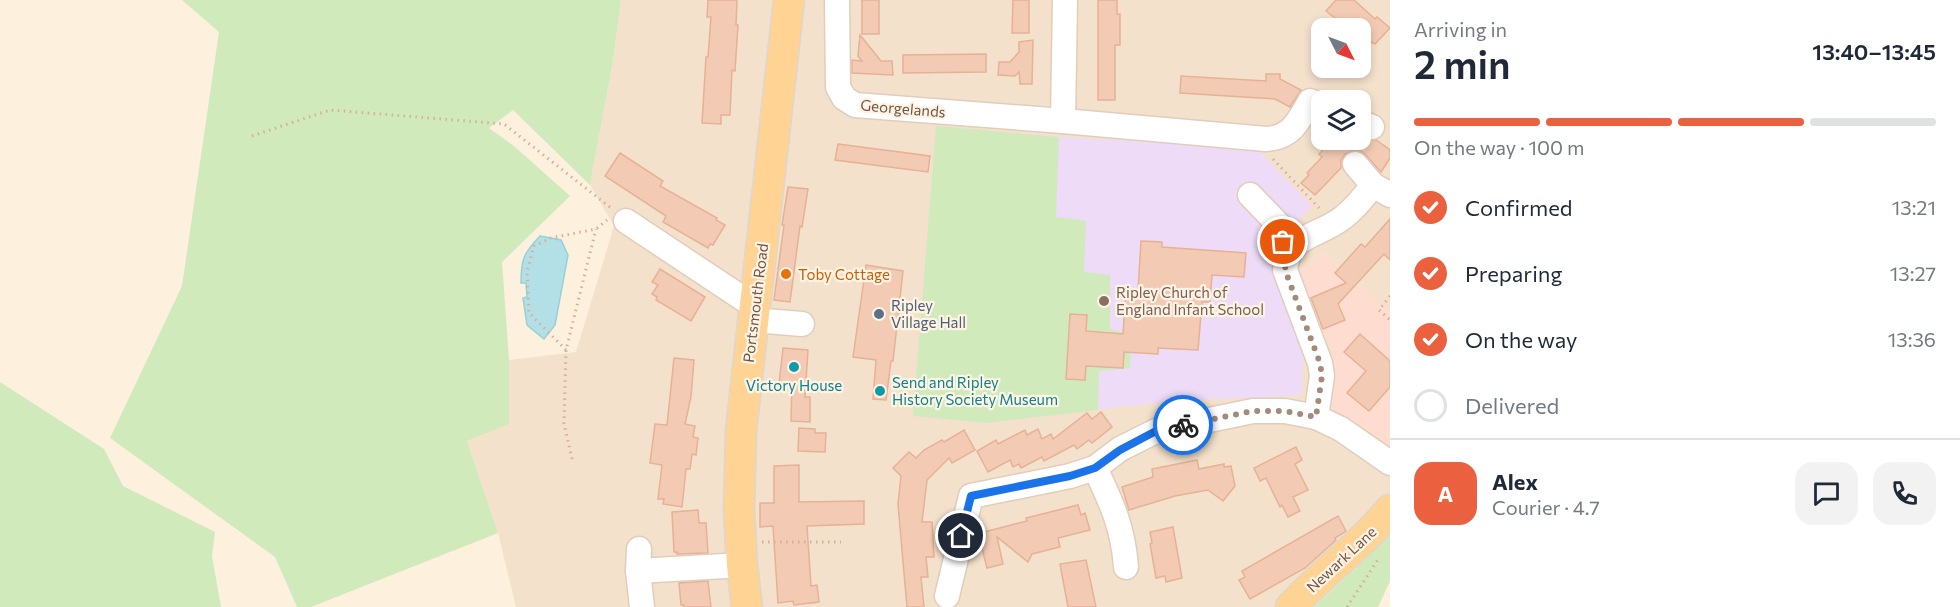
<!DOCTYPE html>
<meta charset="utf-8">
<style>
:root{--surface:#fff;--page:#f2f2f3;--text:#1f2937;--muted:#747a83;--line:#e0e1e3;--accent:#eb603e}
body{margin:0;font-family:Commissioner,sans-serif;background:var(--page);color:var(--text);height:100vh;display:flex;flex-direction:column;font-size:22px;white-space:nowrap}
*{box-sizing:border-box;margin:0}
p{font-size:20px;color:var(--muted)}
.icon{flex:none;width:33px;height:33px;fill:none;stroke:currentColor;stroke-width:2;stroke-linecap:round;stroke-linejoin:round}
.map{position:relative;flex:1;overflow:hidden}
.sheet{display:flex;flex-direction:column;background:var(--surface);width:570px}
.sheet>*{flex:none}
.needle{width:39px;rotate:132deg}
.tools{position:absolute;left:1311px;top:18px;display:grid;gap:12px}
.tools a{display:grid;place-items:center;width:60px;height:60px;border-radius:12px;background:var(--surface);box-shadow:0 3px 9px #0003;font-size:30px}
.pin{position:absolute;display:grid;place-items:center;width:51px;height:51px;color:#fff;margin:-26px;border:3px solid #fff;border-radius:50%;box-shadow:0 2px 6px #0007}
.courier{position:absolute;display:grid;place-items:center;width:60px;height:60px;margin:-30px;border:4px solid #1a73e8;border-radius:50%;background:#fff;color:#222;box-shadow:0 2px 8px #0007}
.overview em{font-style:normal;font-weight:600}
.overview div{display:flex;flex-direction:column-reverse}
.overview{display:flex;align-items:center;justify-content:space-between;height:102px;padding:0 24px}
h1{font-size:39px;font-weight:600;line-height:45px}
.bar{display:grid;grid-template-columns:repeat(4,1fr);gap:9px 6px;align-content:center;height:72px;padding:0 24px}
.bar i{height:8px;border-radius:4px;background:var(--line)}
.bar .on{background:var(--accent)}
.bar p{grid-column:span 4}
.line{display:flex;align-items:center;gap:15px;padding:0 24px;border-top:2px solid var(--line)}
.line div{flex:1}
.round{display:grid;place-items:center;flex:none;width:63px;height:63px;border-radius:18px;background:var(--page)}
ol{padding:0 24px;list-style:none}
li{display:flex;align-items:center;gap:18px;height:66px}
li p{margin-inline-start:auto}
li .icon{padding:6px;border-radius:50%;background:var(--accent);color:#fff;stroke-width:4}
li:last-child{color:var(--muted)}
li i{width:33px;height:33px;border:3px solid var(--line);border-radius:50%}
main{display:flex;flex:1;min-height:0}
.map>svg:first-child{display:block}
.residential{fill:#f4e1cc;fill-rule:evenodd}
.commercial{fill:#feddd0}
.education{fill:#eddbf8}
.green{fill:#d0eabc}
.water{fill:#b2e0e6;stroke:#98d0d8;stroke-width:1.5}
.building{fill:#f3cbb4;stroke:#e6b194;stroke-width:1.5}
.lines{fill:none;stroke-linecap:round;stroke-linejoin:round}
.minor-casing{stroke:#e2cdbd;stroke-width:27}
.major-casing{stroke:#ddd6d3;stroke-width:33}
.path{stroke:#d7af98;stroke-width:3;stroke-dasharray:1.5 4.5;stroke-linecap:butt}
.minor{stroke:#fff;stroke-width:24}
.major{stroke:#fed393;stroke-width:30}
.done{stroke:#a38b7b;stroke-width:6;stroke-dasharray:0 10.8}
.route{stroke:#1a73e8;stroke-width:8}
.food-dot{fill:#e8710a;stroke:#fff4e4;stroke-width:2}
.education-dot{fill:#8d6e63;stroke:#fff4e4;stroke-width:2}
.service-dot{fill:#5c6f8a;stroke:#fff4e4;stroke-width:2}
.culture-dot{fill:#0f9aa8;stroke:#fff4e4;stroke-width:2}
.labels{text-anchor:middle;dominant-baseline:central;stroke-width:4.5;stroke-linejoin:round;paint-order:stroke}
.street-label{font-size:15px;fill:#725446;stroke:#fff4e4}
.food-label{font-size:15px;fill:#c56008;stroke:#fff4e4;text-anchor:start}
.education-label{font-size:15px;fill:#785e54;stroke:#fff4e4;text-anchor:start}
.service-label{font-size:15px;fill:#4e5e75;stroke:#fff4e4;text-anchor:start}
.culture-label{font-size:15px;fill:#0d838f;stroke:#fff4e4;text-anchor:start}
</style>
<main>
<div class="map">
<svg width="1390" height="607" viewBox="0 0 1390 607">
<rect width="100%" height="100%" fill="#fdf0dd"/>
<!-- residential -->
<path class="residential" d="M621,0H1390V312L1322,252L1390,463V504L1283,607H516L498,533L467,441L509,424V360L576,352L614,226L590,185L613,61ZM1322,28H1360V68H1322ZM1322,100H1360V140H1322Z"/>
<!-- commercial -->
<path class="commercial" d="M1322,252L1390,312V463L1316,417L1320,390L1289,282Z"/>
<!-- education -->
<path class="education" d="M936,126L1059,137L1256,148L1312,206L1270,250L1303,352L1302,395L1173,401L987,423L913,416Z"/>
<!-- green -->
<g class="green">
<path d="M182,0H621L613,61L590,185L513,110L489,128L514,146L570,196L502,262L509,360V424L467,441L498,533L311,607H297L275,557L110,438L182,286L219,32Z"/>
<path d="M936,126L1059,137L1056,217L1086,221L1084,272L1110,275V329L1131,335L1130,368L1099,371L1098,410L987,423L913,416Z"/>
<path d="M0,382L104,449L123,486L215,532L212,556L221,607H0Z"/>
<path d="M1390,531V581L1378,607H1314L1367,558Z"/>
</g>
<!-- water -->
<path class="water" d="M540,236L561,240L568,255L555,325L544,339L527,325L523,298L527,297L526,283H521C521,258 524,253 540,236Z"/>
<!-- building -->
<g class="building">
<path d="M708,0H737L736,25H738L735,71L732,70L730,115H721V124L702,123L706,57H708L711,17H707Z"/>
<rect x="862" y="0" width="17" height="34"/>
<path d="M1013,0H1029V33H1012Z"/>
<path d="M1098,0H1117V14H1120V45H1115V100H1098Z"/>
<path d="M1336,0H1354L1375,19L1377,17L1390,28L1375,44L1372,42L1360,55V28H1348L1326,11Z"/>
<path d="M860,35L881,61H892L893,75L852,73V60L862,61L858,56Z"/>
<path d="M1033,40L1032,84H1020L1019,72L1015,76L998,75L999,62H1010L1019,52V42Z"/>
<path d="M986,54V72L903,73V55Z"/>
<path d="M1266,74H1280V79L1301,90L1290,107L1275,99L1180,93L1181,76L1266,81Z"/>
<path d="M1360,138L1376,140L1390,150V158L1381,172L1365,154L1359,150H1353L1345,154L1341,160V168L1315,195L1301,183L1309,175L1307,173L1322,157L1319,154L1333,140H1360Z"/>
<path d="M838,144L930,156L928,172L835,160Z"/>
<path d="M620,153L663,181L660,186L717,218L716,220L725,225L713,245L710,244L708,248L663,222L666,216L605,176Z"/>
<path d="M788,187L808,189L802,227L800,226L790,302L774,300L784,225H782Z"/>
<path d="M1390,219V260L1384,254L1338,304L1345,320L1323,329L1311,298L1346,283L1335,273L1361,244L1365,247Z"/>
<path d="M1141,241L1162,242V247L1246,253L1244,277L1212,275L1210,302H1202L1198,350L1158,348V354L1124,352L1123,368L1086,366L1085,380L1066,379L1070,314L1087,315L1086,331L1123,334L1126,291H1138Z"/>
<path d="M866,265L903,271L893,361H891L886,400L873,399L876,360L853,357Z"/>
<path d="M660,269L705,297L691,321L656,300L657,297L652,294L658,285L652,282Z"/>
<path d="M1360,334L1390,361V387L1369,411L1347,393L1366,371L1344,352Z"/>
<path d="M783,348L808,350L805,397H810V422L791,421L792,385L779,384Z"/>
<path d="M674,358L694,360L691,397L685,424L695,426L693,437L698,438L696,455L692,454L690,469H686L682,507L663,504L664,499H658L662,465L650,463L655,424L667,425Z"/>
<path d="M1101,412L1112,427L1092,443L1089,440L1077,449L1074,445L1044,461L1042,457L1021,468L1019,464L1013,467L1010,460L988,472L977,451L996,440L998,444L1025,430L1027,435L1038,429L1042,439L1051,434L1053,439L1087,413L1092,419Z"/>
<path d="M799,428L815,429V433H826L825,452L798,451Z"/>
<path d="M964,430L975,450L952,463L949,458L927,480L922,522H932L934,557H926L928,577H921L924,607H907L898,504L901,476L893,468L909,452L916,458L924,450L942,440L944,442Z"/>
<path d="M1296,447L1302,460L1295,464L1308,490L1293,497L1300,511L1288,517L1282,505L1280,507L1266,478L1260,481L1254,468Z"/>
<path d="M1197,460L1199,469L1224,464V467L1231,466L1235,486L1223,501L1208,490L1175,496L1129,510L1122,487L1153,477L1152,469Z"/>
<path d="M799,465V502L864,501V524L807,526L811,586L817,585L819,602L794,605L793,601L778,603L773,526L760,527V503H774V466Z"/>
<path d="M1078,505L1081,515L1085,513L1090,530L1058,538L1060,547L1032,554L1028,562L997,537L1003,564L987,568L979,537L981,536L980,533L1027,521L1026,518Z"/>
<path d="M698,510L699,523H706L708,553L677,554V552H674L672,512Z"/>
<path d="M1338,516L1346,531L1345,532L1335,538L1336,540L1305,568L1250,599L1239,580L1245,577L1242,571Z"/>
<path d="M1173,527L1182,578L1166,582L1165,576L1156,578L1150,544L1152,543L1150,532Z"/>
<path d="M1086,560L1096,607H1068L1060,564Z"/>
<path d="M708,581L711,607H684V605H681L679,583Z"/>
</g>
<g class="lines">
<defs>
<g id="minor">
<path d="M837,0L838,87L844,98L855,105L1063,121L1266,139C1291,138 1299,121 1310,101L1322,106"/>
<path d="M1063,121L1065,0"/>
<path d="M1360,122L1372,127"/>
<path d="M1355,164L1373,185L1390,195"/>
<path d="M1250,195L1280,226L1286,258"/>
<path d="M626,221L754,306"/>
<path d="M753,320L802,324"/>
<path d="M1316,417L1322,376L1320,363L1285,270C1288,235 1317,237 1341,219C1354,210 1364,197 1373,185"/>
<path d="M1095,468C1112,504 1123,527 1126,567"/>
<path d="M639,549L638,571L642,607"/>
<path d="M638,571L742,565"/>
<path d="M947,596L971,496L1070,476L1095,468L1120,449L1156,431L1253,411H1285L1316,417L1341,429L1390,463"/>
</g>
<g id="major">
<path d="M747,607L742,565L739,510L741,431L789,0"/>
<path d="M1291,607C1322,573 1361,546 1390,510"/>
</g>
</defs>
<!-- minor casing -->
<use href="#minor" class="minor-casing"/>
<!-- major casing -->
<use href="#major" class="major-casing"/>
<!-- path -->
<g class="path">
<path d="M252,136L330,110L504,124L611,208"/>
<path d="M1273,159L1319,208"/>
<path d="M1390,296L1379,310L1390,320"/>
<path d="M566,350L529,313L527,271L534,246L551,238L596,229L607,220"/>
<path d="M572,459L564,423L566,350L596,229"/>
<path d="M762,542H841"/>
<path d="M1347,607L1379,558"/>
</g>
<!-- minor -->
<use href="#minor" class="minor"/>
<!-- major -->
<use href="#major" class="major"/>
</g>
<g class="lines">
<!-- done -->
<path class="done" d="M1183,425L1253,411H1285L1316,417L1322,376L1320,363L1285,270L1286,258L1283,242"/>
<!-- route -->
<path class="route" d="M961,536L971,496L1070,476L1095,468L1120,450L1156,431L1183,425"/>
</g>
<!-- markers -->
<circle class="food-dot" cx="786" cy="274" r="6"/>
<circle class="education-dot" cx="1104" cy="301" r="6"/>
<circle class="service-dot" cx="879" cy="314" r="6"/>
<g class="culture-dot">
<circle cx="794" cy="367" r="6"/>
<circle cx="880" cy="391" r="6"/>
</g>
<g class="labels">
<!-- street labels -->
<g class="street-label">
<text transform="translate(903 108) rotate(5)">Georgelands</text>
<text transform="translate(755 303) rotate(-83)">Portsmouth Road</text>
<text transform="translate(1341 559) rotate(-43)">Newark Lane</text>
</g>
<!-- food labels -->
<g class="food-label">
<text x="798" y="274">Toby Cottage</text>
</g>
<!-- education labels -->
<g class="education-label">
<text x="1116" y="292">Ripley Church of<tspan x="1116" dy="17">England Infant School</tspan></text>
</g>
<!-- service labels -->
<g class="service-label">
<text x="891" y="305">Ripley<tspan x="891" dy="17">Village Hall</tspan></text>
</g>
<!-- culture labels -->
<g class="culture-label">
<text x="892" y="382">Send and Ripley<tspan x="892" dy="17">History Society Museum</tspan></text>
<text x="794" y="385" text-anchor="middle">Victory House</text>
</g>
</g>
</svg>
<div class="tools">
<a><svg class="needle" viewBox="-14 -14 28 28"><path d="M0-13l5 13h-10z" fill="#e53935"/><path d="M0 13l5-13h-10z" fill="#747a83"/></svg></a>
<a><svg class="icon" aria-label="layers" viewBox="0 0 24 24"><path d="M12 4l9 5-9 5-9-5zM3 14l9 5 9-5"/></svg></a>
</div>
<div class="pin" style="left:1283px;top:242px;background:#ea580c"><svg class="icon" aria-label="bag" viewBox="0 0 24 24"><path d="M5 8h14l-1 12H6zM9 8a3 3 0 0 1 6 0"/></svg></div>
<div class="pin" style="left:961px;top:536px;background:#1f2937"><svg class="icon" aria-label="home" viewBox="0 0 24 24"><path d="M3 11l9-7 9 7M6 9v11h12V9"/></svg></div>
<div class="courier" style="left:1183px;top:425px"><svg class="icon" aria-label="bike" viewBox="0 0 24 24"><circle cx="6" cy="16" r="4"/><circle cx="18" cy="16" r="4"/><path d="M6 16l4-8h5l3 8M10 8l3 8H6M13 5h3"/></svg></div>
</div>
<section class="sheet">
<div class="overview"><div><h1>2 min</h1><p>Arriving in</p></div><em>13:40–13:45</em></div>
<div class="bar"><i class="on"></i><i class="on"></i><i class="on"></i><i></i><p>On the way · 100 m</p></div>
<ol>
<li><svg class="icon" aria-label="check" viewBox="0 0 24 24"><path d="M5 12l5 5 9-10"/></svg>Confirmed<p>13:21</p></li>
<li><svg class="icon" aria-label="check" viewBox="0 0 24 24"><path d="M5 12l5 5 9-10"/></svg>Preparing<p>13:27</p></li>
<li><svg class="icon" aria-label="check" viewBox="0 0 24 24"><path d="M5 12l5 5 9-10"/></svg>On the way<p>13:36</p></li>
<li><i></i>Delivered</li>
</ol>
<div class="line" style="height:108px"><b class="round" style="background:var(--accent);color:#fff">A</b><div><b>Alex</b><p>Courier · 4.7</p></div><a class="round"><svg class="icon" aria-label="chat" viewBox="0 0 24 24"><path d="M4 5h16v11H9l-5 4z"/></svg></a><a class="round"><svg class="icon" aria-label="phone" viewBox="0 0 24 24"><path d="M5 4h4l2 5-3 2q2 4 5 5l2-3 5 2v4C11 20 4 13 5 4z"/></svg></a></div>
</section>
</main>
